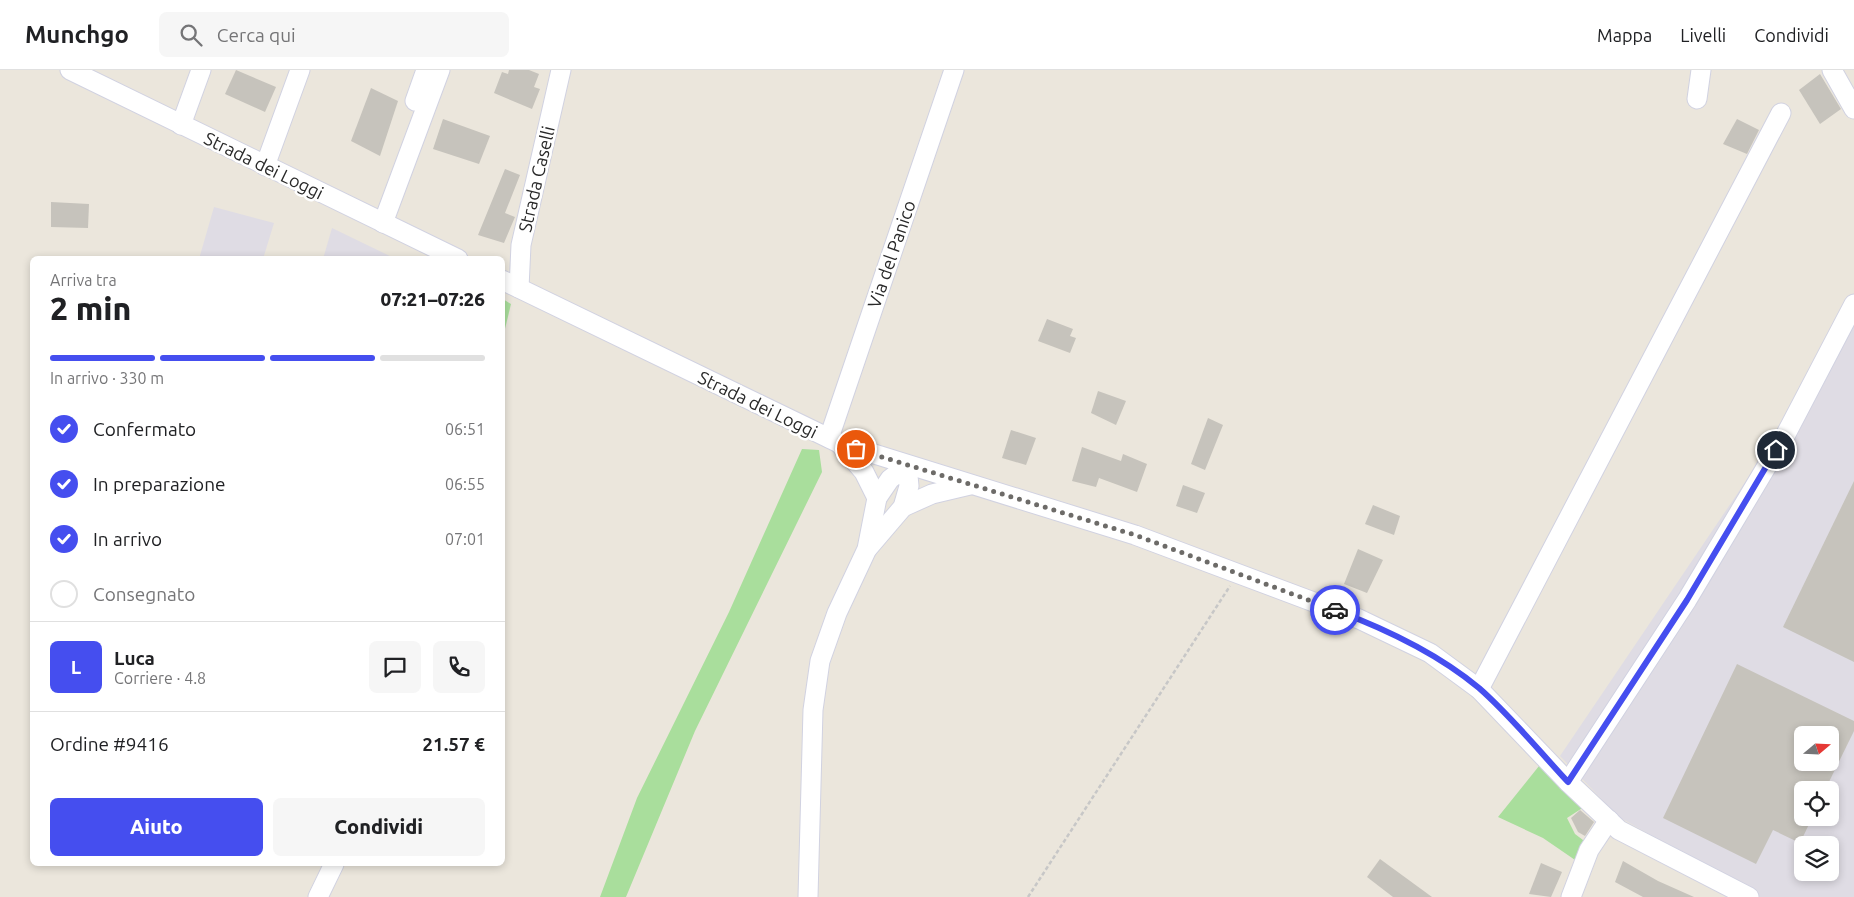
<!DOCTYPE html>
<html lang="it">
<meta charset="utf-8">
<style>
:root{--surface:#fff;--page:#f6f6f6;--text:#202124;--muted:#757577;--line:#e0e0e0;--accent:#454eef}
body{margin:0;font-family:Ubuntu,sans-serif;background:var(--page);color:var(--text);height:100vh;display:flex;flex-direction:column;font-size:19px;white-space:nowrap}
*{box-sizing:border-box;margin:0}
p{font-size:16px;color:var(--muted)}
.icon{flex:none;width:28px;height:28px;fill:none;stroke:currentColor;stroke-width:2;stroke-linecap:round;stroke-linejoin:round}
.map{position:relative;flex:1;overflow:hidden}
.panel{position:absolute;left:30px;top:186px;width:475px;height:610px;display:flex;flex-direction:column;background:var(--surface);border-radius:8px;box-shadow:0 2px 8px #0003}
.panel>*{flex:none}
.needle{width:32px;rotate:71deg}
.controls{position:absolute;left:1794px;top:656px;display:grid;gap:10px}
.controls a{display:grid;place-items:center;width:45px;height:45px;border-radius:8px;background:var(--surface);box-shadow:0 2px 8px #0003;font-size:25px}
.pin{position:absolute;display:grid;place-items:center;width:42px;height:42px;color:#fff;margin:-21px;border:2px solid #fff;border-radius:50%;box-shadow:0 1px 5px #0007}
.courier{position:absolute;display:grid;place-items:center;width:50px;height:50px;margin:-25px;border:4px solid #454eef;border-radius:50%;background:#fff;color:#222;box-shadow:0 1px 6px #0007}
.headline em{font-style:normal;font-weight:800}
.headline div{display:flex;flex-direction:column-reverse}
.headline{display:flex;align-items:center;justify-content:space-between;height:85px;padding:0 20px}
h1{font-size:32px;font-weight:800;line-height:38px}
.bar{display:grid;grid-template-columns:repeat(4,1fr);gap:8px 5px;align-content:center;height:60px;padding:0 20px}
.bar i{height:6px;border-radius:4px;background:var(--line)}
.bar .active{background:var(--accent)}
.bar p{grid-column:span 4}
.line{display:flex;align-items:center;gap:12px;padding:0 20px;border-top:1px solid var(--line)}
.line div{flex:1}
.round{display:grid;place-items:center;flex:none;width:52px;height:52px;border-radius:8px;background:var(--page)}
ol{padding:0 20px;list-style:none}
li{display:flex;align-items:center;gap:15px;height:55px}
li p{margin-inline-start:auto}
li .icon{padding:5px;border-radius:50%;background:var(--accent);color:#fff;stroke-width:4}
li:last-child{color:var(--muted)}
li i{width:28px;height:28px;border:2px solid var(--line);border-radius:50%}
.action{display:flex;gap:10px;margin-top:auto;padding:10px 20px}
.action a{flex:1;height:58px;border-radius:8px;background:var(--accent);color:#fff;font-size:20px;font-weight:800;line-height:58px;text-align:center}
.action a+a{background:var(--page);color:var(--text)}
header{display:flex;align-items:center;gap:30px;box-sizing:border-box;height:70px;padding:0 25px;background:var(--surface);border-bottom:1px solid var(--line)}
header strong{font-size:24px}
nav{display:flex;gap:28px;margin-inline-start:auto;font-size:18px}
.search{width:350px;height:45px;background:var(--page);display:flex;align-items:center;gap:12px;box-sizing:border-box;padding:0 18px;border-radius:8px;color:var(--muted);font-size:19px}
.map>svg:first-child{display:block}
.industrial{fill:#dfdce4;fill-rule:evenodd}
.green{fill:#a9de9c}
.building{fill:#c6c3bc;fill-rule:evenodd}
.lines{fill:none;stroke-linecap:round;stroke-linejoin:round}
.minor-casing{stroke:#d1d2e1;stroke-width:21}
.path{stroke:#c7c7c7;stroke-width:2.5;stroke-dasharray:4 2.5;stroke-linecap:butt}
.minor{stroke:#fff;stroke-width:19}
.done{stroke:#6d6b68;stroke-width:5;stroke-dasharray:0 9}
.route{stroke:#454eef;stroke-width:6}
.labels{text-anchor:middle;dominant-baseline:central;stroke-width:5;stroke-linejoin:round;paint-order:stroke}
.street-label{font-size:18px;fill:#292929;stroke:#fff}
</style>
<header>
<strong>Munchgo</strong>
<div class="search"><svg class="icon" aria-label="search" viewBox="0 0 24 24"><circle cx="10" cy="10" r="6"/><path d="M15 15l6 6"/></svg>Cerca qui</div>
<nav><a>Mappa</a><a>Livelli</a><a>Condividi</a></nav>
</header>
<div class="map">
<svg width="1854" height="827" viewBox="0 0 1854 827">
<rect width="100%" height="100%" fill="#ebe6dc"/>
<!-- industrial -->
<g class="industrial">
<path d="M214,137L274,153L263,189H199Z"/>
<path d="M332,158L396,189H323Z"/>
<path d="M1854,251V827H1760L1619,747L1560,686ZM1802,665H1830V692H1802ZM1802,720H1830V748H1802ZM1802,775H1830V802H1802Z"/>
</g>
<!-- green -->
<g class="green">
<path d="M503,229L511,234L503,267Z"/>
<path d="M802,379L819,380L822,402L695,661L626,827H600L637,728L729,542Z"/>
<path d="M1543,691L1584,737L1567,748L1575,764L1587,773L1578,792L1543,768L1498,747Z"/>
</g>
<!-- building -->
<g class="building">
<path d="M236,0L276,17L265,42L225,24Z"/>
<path d="M509,0H529L539,4L534,17L540,19L532,39L494,23L502,2L508,4Z"/>
<path d="M1820,4L1841,39L1820,54L1799,20Z"/>
<path d="M371,18L398,31L380,86L351,71Z"/>
<path d="M443,49L490,66L479,94L433,79Z"/>
<path d="M1737,49L1759,60L1747,84L1723,74Z"/>
<path d="M505,99L520,105L505,143L515,147L504,173L478,165Z"/>
<path d="M51,132L89,134L88,158L51,157Z"/>
<path d="M1047,249L1073,259L1070,266L1076,268L1070,283L1038,271Z"/>
<path d="M1098,321L1126,331L1116,355L1091,343Z"/>
<path d="M1208,348L1223,355L1205,400L1191,394Z"/>
<path d="M1011,360L1036,368L1026,395L1002,388Z"/>
<path d="M1082,377L1121,391L1123,384L1147,394L1137,422L1099,408L1096,417L1072,411Z"/>
<path d="M1854,411V592L1783,557Z"/>
<path d="M1183,415L1205,423L1197,443L1176,436Z"/>
<path d="M1373,435L1400,446L1394,465L1365,454Z"/>
<path d="M1358,479L1383,490L1367,523L1344,514Z"/>
<path d="M1737,594L1854,651V661L1825,720H1802V748H1812L1800,773L1773,760L1756,794L1663,748ZM1802,665H1830V692H1802Z"/>
<path d="M1580,740L1594,752L1585,766L1578,762L1571,748Z"/>
<path d="M1380,789L1432,827H1393L1367,807Z"/>
<path d="M1623,791L1658,811L1694,827H1643L1615,812Z"/>
<path d="M1541,793L1562,802L1551,827L1529,824Z"/>
</g>
<g class="lines">
<defs>
<g id="minor">
<path d="M70,0L458,189"/>
<path d="M1832,0L1854,39"/>
<path d="M1697,29L1701,0"/>
<path d="M415,31L426,0"/>
<path d="M181,55L201,0"/>
<path d="M265,96L300,0"/>
<path d="M383,153L440,0"/>
<path d="M502,210L839,373L1135,465L1359,549L1430,583L1479,619L1568,712L1619,760L1749,827"/>
<path d="M519,218L521,175L561,0"/>
<path d="M829,368L954,0"/>
<path d="M903,437L932,424L970,415"/>
<path d="M868,478L903,437L909,416L907,396L890,409L877,428"/>
<path d="M1479,619L1781,43"/>
<path d="M1568,712L1687,530L1786,364L1854,234"/>
<path d="M318,827L334,794"/>
<path d="M808,827L813,640L820,591L837,543L867,479L877,428L864,402L840,374"/>
<path d="M1571,827L1589,780L1609,750"/>
</g>
</defs>
<!-- minor casing -->
<use href="#minor" class="minor-casing"/>
<!-- path -->
<path class="path" d="M1028,827L1230,516"/>
<!-- minor -->
<use href="#minor" class="minor"/>
</g>
<g class="lines">
<!-- done -->
<path class="done" d="M856,379L1135,465L1335,540"/>
<!-- route -->
<path class="route" d="M1335,540C1386,559 1437,583 1479,618C1511,646 1539,681 1568,712L1687,530L1776,380"/>
</g>
<g class="labels">
<!-- street labels -->
<g class="street-label">
<text transform="translate(264 95) rotate(26)">Strada dei Loggi</text>
<text transform="translate(536 109) rotate(-77)">Strada Caselli</text>
<text transform="translate(891 184) rotate(-71)">Via del Panico</text>
<text transform="translate(758 334) rotate(26)">Strada dei Loggi</text>
</g>
</g>
</svg>
<div class="controls">
<a><svg class="needle" viewBox="-14 -14 28 28"><path d="M0-13l5 13h-10z" fill="#e53935"/><path d="M0 13l5-13h-10z" fill="#757577"/></svg></a>
<a><svg class="icon" aria-label="locate" viewBox="0 0 24 24"><circle cx="12" cy="12" r="6"/><path d="M12 2v4M12 18v4M2 12h4M18 12h4"/></svg></a>
<a><svg class="icon" aria-label="layers" viewBox="0 0 24 24"><path d="M12 4l9 5-9 5-9-5zM3 14l9 5 9-5"/></svg></a>
</div>
<div class="pin" style="left:856px;top:379px;background:#ea580c"><svg class="icon" aria-label="bag" viewBox="0 0 24 24"><path d="M5 8h14l-1 12H6zM9 8a3 3 0 0 1 6 0"/></svg></div>
<div class="pin" style="left:1776px;top:380px;background:#1f2937"><svg class="icon" aria-label="home" viewBox="0 0 24 24"><path d="M3 11l9-7 9 7M6 9v11h12V9"/></svg></div>
<div class="courier" style="left:1335px;top:540px"><svg class="icon" aria-label="car" viewBox="0 0 24 24"><path d="M5 17H2v-5l4-1 3-4h7l3 4 3 1v5h-3M9 17h6M6 11h13"/><circle cx="7" cy="17" r="2"/><circle cx="17" cy="17" r="2"/></svg></div>
<section class="panel">
<div class="headline"><div><h1>2 min</h1><p>Arriva tra</p></div><em>07:21–07:26</em></div>
<div class="bar"><i class="active"></i><i class="active"></i><i class="active"></i><i></i><p>In arrivo · 330 m</p></div>
<ol>
<li><svg class="icon" aria-label="check" viewBox="0 0 24 24"><path d="M5 12l5 5 9-10"/></svg>Confermato<p>06:51</p></li>
<li><svg class="icon" aria-label="check" viewBox="0 0 24 24"><path d="M5 12l5 5 9-10"/></svg>In preparazione<p>06:55</p></li>
<li><svg class="icon" aria-label="check" viewBox="0 0 24 24"><path d="M5 12l5 5 9-10"/></svg>In arrivo<p>07:01</p></li>
<li><i></i>Consegnato</li>
</ol>
<div class="line" style="height:90px"><b class="round" style="background:var(--accent);color:#fff">L</b><div><b>Luca</b><p>Corriere · 4.8</p></div><a class="round"><svg class="icon" aria-label="chat" viewBox="0 0 24 24"><path d="M4 5h16v11H9l-5 4z"/></svg></a><a class="round"><svg class="icon" aria-label="phone" viewBox="0 0 24 24"><path d="M5 4h4l2 5-3 2q2 4 5 5l2-3 5 2v4C11 20 4 13 5 4z"/></svg></a></div>
<div class="line" style="height:65px"><div>Ordine #9416</div><b>21.57 €</b></div>
<div class="action"><a>Aiuto</a><a>Condividi</a></div>
</section>
</div>
